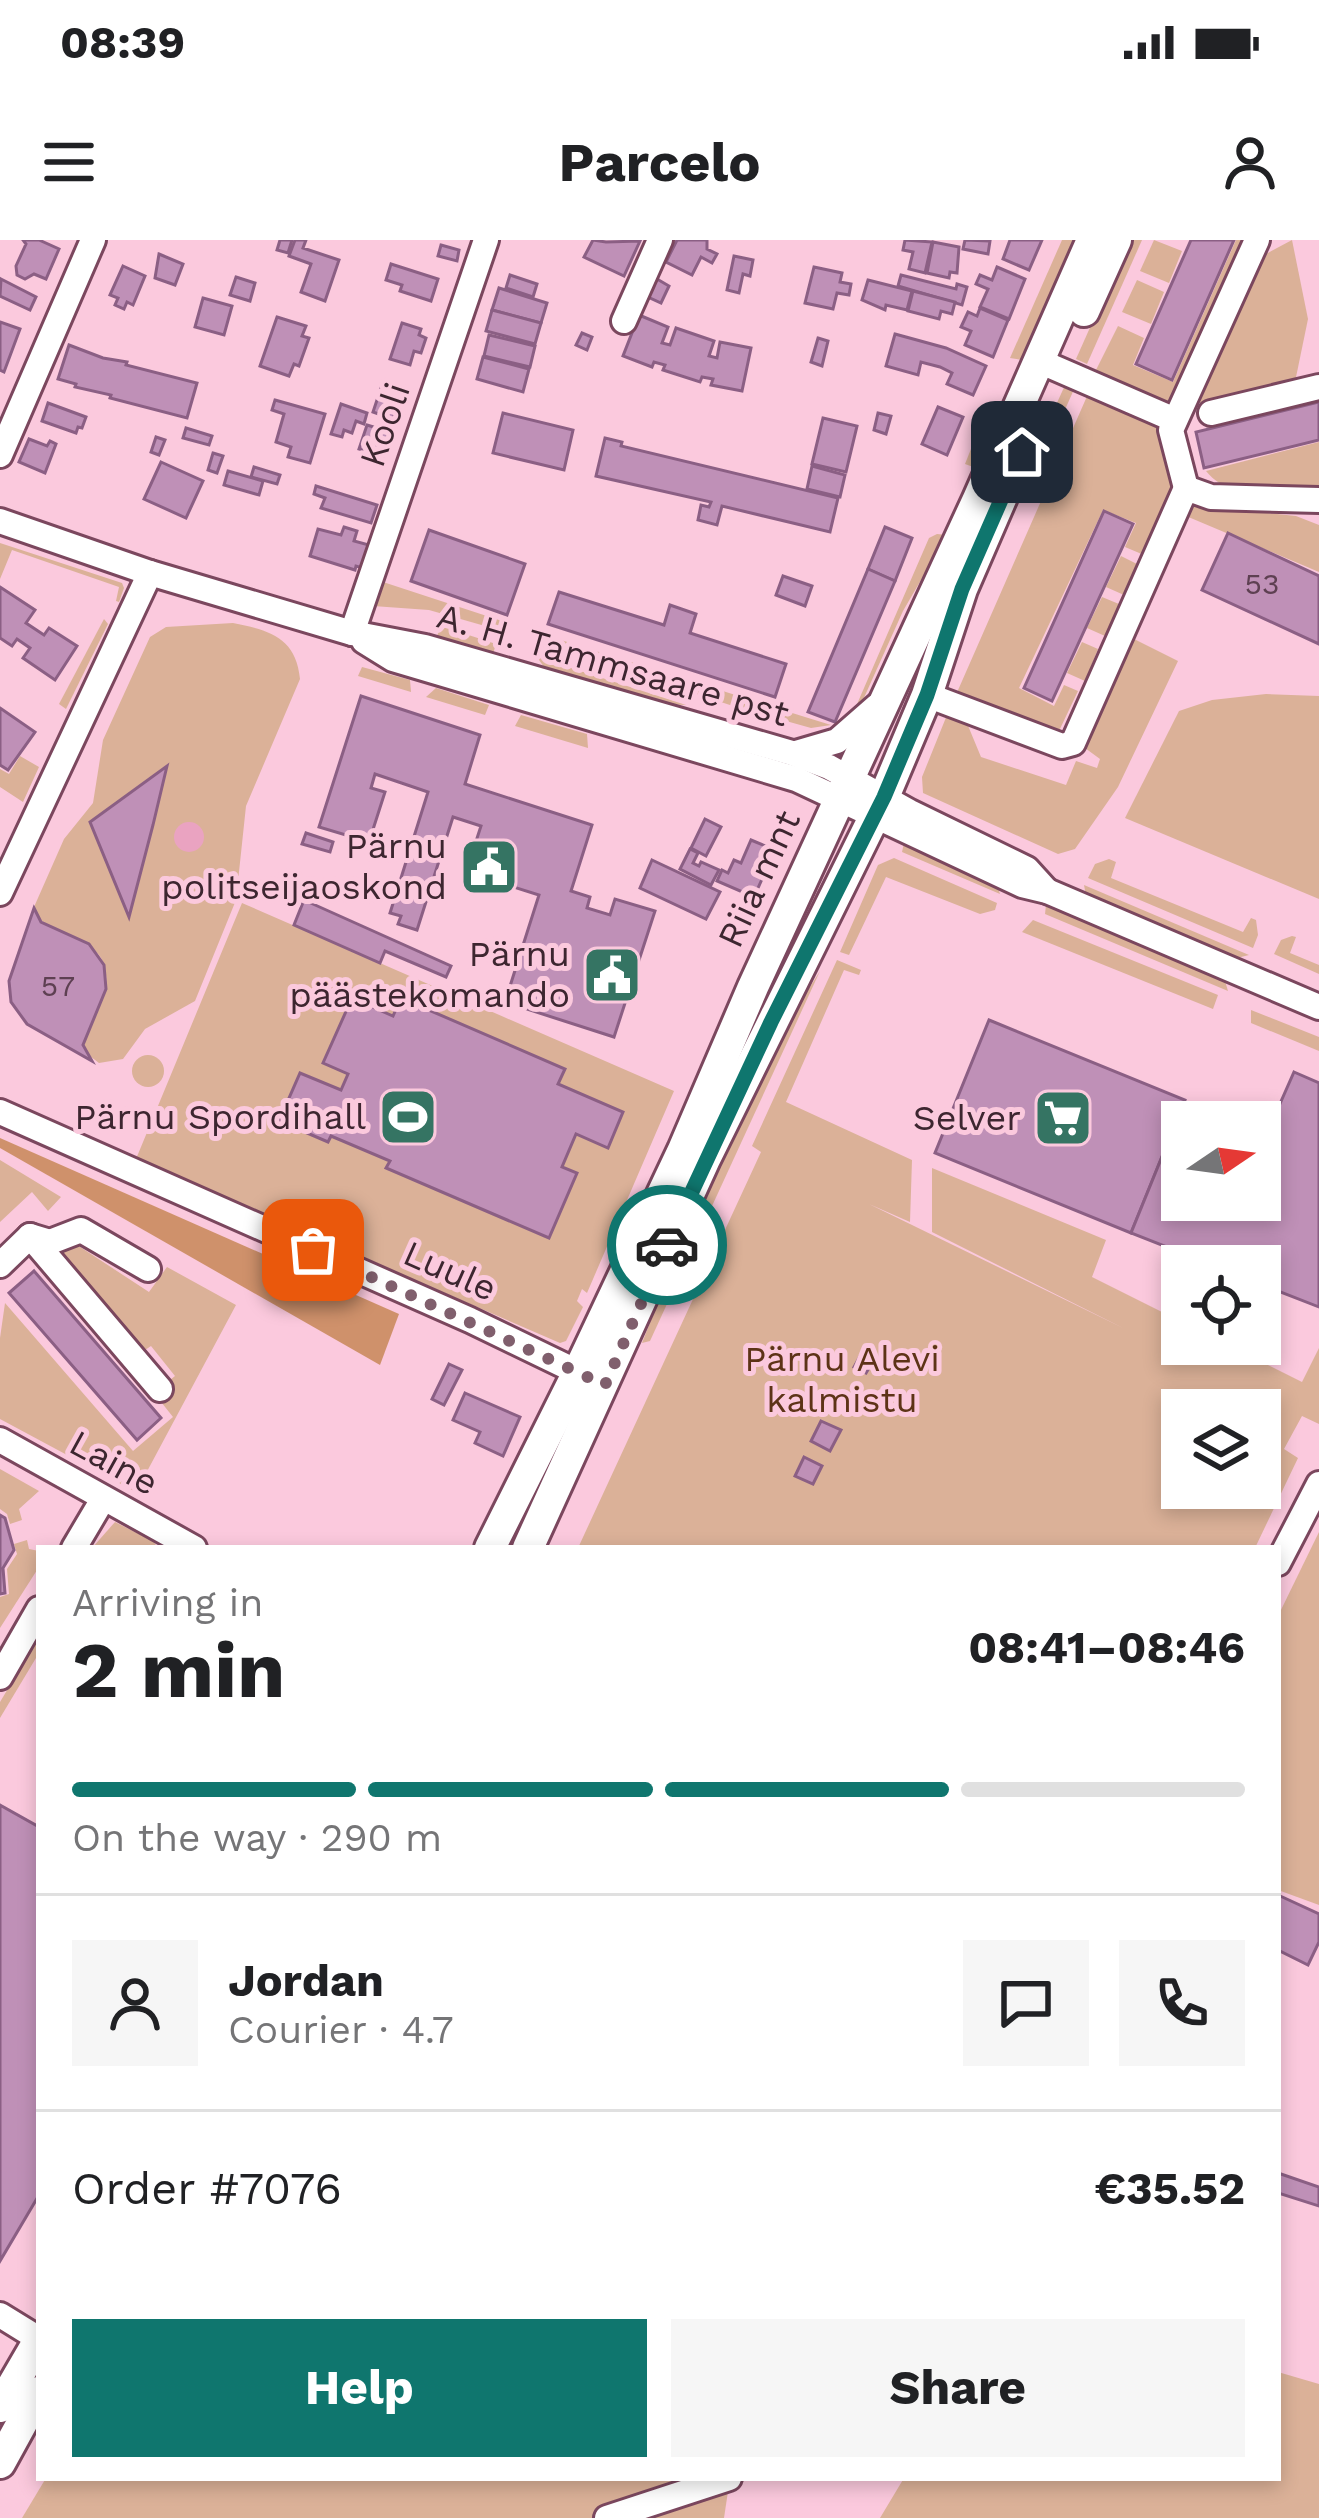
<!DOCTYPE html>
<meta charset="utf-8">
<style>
:root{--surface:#fff;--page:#f6f6f6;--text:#202124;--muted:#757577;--line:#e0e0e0;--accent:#0f766e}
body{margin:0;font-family:"Work Sans",sans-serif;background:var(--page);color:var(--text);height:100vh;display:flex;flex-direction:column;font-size:45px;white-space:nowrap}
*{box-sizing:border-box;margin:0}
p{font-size:39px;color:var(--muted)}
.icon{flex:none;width:66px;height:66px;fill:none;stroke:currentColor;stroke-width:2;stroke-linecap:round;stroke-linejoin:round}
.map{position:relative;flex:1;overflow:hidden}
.details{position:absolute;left:36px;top:1305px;width:1245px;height:936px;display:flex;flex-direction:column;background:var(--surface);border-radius:0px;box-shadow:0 6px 18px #0003}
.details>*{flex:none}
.needle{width:78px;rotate:77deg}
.controls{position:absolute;left:1161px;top:861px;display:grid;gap:24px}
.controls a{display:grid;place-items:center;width:120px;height:120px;border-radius:0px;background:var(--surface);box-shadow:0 6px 18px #0003;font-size:60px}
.pin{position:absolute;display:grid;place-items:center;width:102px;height:102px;color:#fff;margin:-51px;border-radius:24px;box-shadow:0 6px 18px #0006}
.courier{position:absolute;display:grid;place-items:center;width:120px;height:120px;margin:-60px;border:9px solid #0f766e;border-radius:50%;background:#fff;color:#222;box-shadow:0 3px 15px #0007}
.overview em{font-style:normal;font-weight:700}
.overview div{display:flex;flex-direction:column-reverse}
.overview{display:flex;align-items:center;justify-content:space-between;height:204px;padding:0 36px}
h1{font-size:78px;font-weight:700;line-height:90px}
.bar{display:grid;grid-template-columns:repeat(4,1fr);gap:18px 12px;align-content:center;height:144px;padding:0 36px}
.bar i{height:15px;border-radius:9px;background:var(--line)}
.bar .selected{background:var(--accent)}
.bar p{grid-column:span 4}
.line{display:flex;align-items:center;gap:30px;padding:0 36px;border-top:3px solid var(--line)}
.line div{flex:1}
.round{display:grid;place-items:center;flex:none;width:126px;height:126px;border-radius:0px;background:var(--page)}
.cta{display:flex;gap:24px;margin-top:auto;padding:24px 36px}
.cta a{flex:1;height:138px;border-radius:0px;background:var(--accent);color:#fff;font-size:48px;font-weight:700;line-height:138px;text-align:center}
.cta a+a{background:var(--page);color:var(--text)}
.status{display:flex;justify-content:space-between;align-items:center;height:84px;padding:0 60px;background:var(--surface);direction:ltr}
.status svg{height:33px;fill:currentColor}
header{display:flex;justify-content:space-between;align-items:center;height:156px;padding:0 36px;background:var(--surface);font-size:54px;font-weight:700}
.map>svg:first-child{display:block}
.green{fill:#dbb198;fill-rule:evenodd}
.forest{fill:#cf916b}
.water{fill:#eaa3c1}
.building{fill:#bf90b7;stroke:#8b5f84;stroke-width:3}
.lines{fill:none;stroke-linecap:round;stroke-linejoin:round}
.minor-casing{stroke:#7b475e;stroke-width:30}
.major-casing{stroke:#7b475e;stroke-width:36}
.minor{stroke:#fff;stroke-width:24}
.major{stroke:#fff;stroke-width:30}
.done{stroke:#805f6d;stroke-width:12;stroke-dasharray:0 21.6}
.route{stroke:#0f766e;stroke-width:15}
.labels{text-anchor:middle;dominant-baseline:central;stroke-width:10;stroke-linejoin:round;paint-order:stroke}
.number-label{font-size:30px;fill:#5e4052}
.street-label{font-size:36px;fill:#3d2630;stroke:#fbc9dd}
.poi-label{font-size:36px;fill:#3d2630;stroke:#fbc9dd;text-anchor:end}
.park-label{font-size:36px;fill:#5d3317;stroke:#fbc9dd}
</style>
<div class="status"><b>08:39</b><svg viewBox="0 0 49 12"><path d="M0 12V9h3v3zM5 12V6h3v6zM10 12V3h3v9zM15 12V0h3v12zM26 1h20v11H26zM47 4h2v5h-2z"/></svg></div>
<header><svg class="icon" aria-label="menu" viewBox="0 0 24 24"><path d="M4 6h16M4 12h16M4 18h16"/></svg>Parcelo<svg class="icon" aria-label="person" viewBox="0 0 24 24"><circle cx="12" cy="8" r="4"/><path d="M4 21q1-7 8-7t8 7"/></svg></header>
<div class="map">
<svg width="1319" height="2278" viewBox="0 0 1319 2278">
<rect width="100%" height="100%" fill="#fbc9dd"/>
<!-- green -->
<g class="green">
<path d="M1062,0H1078L1023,120L1010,118Z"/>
<path d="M1129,0H1142L1087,124L1076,119Z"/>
<path d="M1154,0L1182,11L1169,43L1140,31Z"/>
<path d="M1236,0H1248L1172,162L1161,163L1095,132L1118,86L1144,98L1133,125L1173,142Z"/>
<path d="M1292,0L1308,79L1295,142L1201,164L1198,158L1262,16Z"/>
<path d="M1137,40L1164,52L1151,84L1122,72Z"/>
<path d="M1066,143L1075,147L1027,256L1031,220Z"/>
<path d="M1088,154L1159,186L1172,247L1144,315L1125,307L1136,283L1103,270L1019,448L1054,466L1064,445L1078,451L1059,491H1051L955,457Z"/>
<path d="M982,181L995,186L976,228L965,224Z"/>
<path d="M1319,202V256C1282,255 1232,263 1206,231Z"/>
<path d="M1193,255L1247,271L1296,276L1319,285V332L1186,276Z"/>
<path d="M937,294L947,295L903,371L858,471L851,478L929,298Z"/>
<path d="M0,303L122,343L124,348L119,362L116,361L119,347L12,310L0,339Z"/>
<path d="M1121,316L1137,324L1124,355L1106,347Z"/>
<path d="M380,341L502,381L499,390L429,370L373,366Z"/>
<path d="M1102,357L1119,364L1105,396L1087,388Z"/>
<path d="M104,379L108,384L66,469L59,464Z"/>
<path d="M233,383C269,390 296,397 300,439L246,566L236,660L195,761L145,789L123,819L99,823L86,813L83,805C90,784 104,765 106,743C111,690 44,704 34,667L64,599L93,563L103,500L150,397L166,387Z"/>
<path d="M441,386L496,404L493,414L437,396Z"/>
<path d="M545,395L805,477L831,485L811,488L736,467L542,403Z"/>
<path d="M1132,398L1178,421L1118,547L1075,609L1058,614L923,553L922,537L949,470L964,476L981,517L1066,545L1076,521L1097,528L1100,519L1085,508Z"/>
<path d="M1082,402L1098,409L1085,441L1067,433Z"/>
<path d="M537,417L686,465L660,464L546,430Z"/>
<path d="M362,427L410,440L411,452L358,436Z"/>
<path d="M436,448L489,465L485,475L426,457Z"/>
<path d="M1266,454L1319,456V659L1125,578L1179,471L1212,460Z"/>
<path d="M521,475L587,494L588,508L515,486Z"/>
<path d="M20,516L39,527L23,562L0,547V529L9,534Z"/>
<path d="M904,603L997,644L1000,654L902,612Z"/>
<path d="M894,618L997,663L995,670L980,674L886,637L849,715L840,712L878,625Z"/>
<path d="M1109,619L1116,622L1111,638L1243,692L1251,678L1256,680L1258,695L1253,708L1088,638L1095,624Z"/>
<path d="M1084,645L1249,715L1233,719L1086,656Z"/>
<path d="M242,663L674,851L587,1053L582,1049L577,1061L583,1067L566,1101L560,1103L136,919Z"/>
<path d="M1046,665L1225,741L1228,751L1045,674Z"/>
<path d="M1033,680L1218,755L1213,769L1022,692Z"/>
<path d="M1292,696L1296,697L1290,713L1319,725V734L1274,714L1281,700Z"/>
<path d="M837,720L861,730L859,735L844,730L786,862L912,920L910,982L869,964L1123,1088L932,992V928L1106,1000L1092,1037L1182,1082V1104H1226L1302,1142L1319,1108V1184L1302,1176L1284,1209L1298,1218L1255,1308H578L761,912L752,906ZM1182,1170H1260V1248H1182Z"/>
<path d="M820,731L650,1101L642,1103C692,975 746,847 820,731Z"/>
<path d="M1251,770L1319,797V811L1251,783Z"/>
<circle cx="148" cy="831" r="16"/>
<path d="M0,920L61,957L48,971L32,952L0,982Z"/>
<path d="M71,1001L149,1052L167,1027L236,1065L136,1252L0,1179V1098L5,1063L133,1211L173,1177L154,1153L175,1136L151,1106L139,1114L51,1010Z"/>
<path d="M0,1229L39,1251L19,1269L22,1280L10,1284L7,1274L0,1269Z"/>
<path d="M115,1282L153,1301L158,1308H92Z"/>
<path d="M1319,1292V1665L1278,1650V1376Z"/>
<path d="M27,1300L29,1309L39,1311V1327L0,1388V1357L9,1354L7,1329L17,1314L14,1304Z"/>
<path d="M39,1397V1413L0,1478V1462Z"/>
<path d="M1278,2132L1319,2144V2278H880L904,2238H1278Z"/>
<path d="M46,2238H730L724,2278H22Z"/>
</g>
<!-- forest -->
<path class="forest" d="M0,898L399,1074L380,1125L0,908Z"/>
<!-- water -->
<circle class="water" cx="189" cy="597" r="15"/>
<!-- building -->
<g class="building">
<path d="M23,0H39L59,9L46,39L34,34L25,39L17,35L16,26L26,4Z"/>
<path d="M280,0H292L288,13L277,10Z"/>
<path d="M295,0H306L303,8L339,20L325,61L301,52L311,24L289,16Z"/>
<path d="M593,0L606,2L640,1L624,36L584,17Z"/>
<path d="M677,0H707V9L717,14L712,23L701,17L692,35L666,22Z"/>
<path d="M905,0L932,2L925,33L909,29L913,12L903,10Z"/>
<path d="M965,0L990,1L988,14L963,9Z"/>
<path d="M1010,0H1042L1029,30L1003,19Z"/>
<path d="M1191,0H1234L1172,140L1136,124Z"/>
<path d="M933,2L959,7L957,33L950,32L949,38L927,33Z"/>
<path d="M441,5L459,10L457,21L438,16Z"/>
<path d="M159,14L183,24L175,45L155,38Z"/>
<path d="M734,16L753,20L750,36L743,34L739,53L727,50Z"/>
<path d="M391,24L438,39L431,61L400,51L402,45L386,40Z"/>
<path d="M123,26L145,36L133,65L127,62L124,69L115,65L118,58L110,55Z"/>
<path d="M814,27L842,33L840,42L851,44L849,55L837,53L833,69L805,63Z"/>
<path d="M997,27L1025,39L1009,79L980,67L988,49L976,44L980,35L992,40Z"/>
<path d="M510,35L537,44L533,57L506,48Z"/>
<path d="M901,35L956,49L957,44L967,47L962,65L898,46Z"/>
<path d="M236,37L255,43L250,61L230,55Z"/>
<path d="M1,39L36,57L30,70L0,56Z"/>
<path d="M657,39L669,46L661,63L648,57Z"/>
<path d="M868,40L912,51L907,70L886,65L885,70L862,60Z"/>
<path d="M499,48L547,63L541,83L492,70Z"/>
<path d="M913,51L955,62L952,74L941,71L939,79L908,71Z"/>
<path d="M203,58L232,66L224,95L195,87Z"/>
<path d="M980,68L1008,80L993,117L965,105L971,91L961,87L968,72L977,76Z"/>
<path d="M492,70L541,83L535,104L486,91Z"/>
<path d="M639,75L668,87L662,103L670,105L676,88L714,101L709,116L717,118L720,102L751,108L742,151L711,145L713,139L702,137L700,142L663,130L665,125L654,122L652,127L623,116Z"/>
<path d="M277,77L306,86L302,96L309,98L299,126L294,124L289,136L260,126Z"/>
<path d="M0,82L20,89L4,132L0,130Z"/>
<path d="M402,83L421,89L419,95L426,98L421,113L414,111L410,125L390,119Z"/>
<path d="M582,93L592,97L587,110L576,105Z"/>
<path d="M895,94L946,108L986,126L973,155L947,144L952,133L940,127L921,122L918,135L886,126Z"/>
<path d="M489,95L535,106L530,127L484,116Z"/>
<path d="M818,98L828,101L822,126L811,122Z"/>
<path d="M69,105L103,118L127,122L126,125L197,143L187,178L110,158L111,155L75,147L76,144L58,139Z"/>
<path d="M483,117L529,129L523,152L477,139Z"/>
<path d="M381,148L401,155L393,179L373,172Z"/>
<path d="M275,160L325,174L310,223L288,217L291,207L276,202L284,174L272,170Z"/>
<path d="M1319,162V200L1204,228L1196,192Z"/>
<path d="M48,163L86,177L82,188L78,187L76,193L42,181Z"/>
<path d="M341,164L367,173L364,184L356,181L352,193L344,190L342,197L331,194Z"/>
<path d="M938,167L963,177L947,215L922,204Z"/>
<path d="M503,173L573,190L564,230L493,213Z"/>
<path d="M878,173L891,176L886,194L874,190Z"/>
<path d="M823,178L857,186L846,232L812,224Z"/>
<path d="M367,185L390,192L383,216L359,209Z"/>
<path d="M186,188L212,196L209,205L183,198Z"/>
<path d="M156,197L165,200L159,215L151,212Z"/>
<path d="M605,198L622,202L621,206L838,258L830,292L722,266L717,285L698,280L701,265L709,267L711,262L596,236Z"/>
<path d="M29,199L47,206L50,201L56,204L45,233L19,222Z"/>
<path d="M213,213L223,216L217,233L208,230Z"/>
<path d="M161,222L203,241L186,278L144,259Z"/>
<path d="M812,226L845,235L840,257L807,249Z"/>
<path d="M254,227L280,235L277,244L251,237Z"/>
<path d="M228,231L263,241L259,255L224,245Z"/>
<path d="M316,246L377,265L371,283L321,268L325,258L314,254Z"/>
<path d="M1104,271L1133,284L1052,461L1024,448Z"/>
<path d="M344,287L357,291L354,301L369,305L363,328L356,326L355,330L310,316L318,289L341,295Z"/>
<path d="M885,287L912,298L895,341L868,329Z"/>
<path d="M429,290L525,324L507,375L411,341Z"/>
<path d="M1228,293L1319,336V404L1202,350Z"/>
<path d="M868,329L895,341L835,482L808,472Z"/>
<path d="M783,336L812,346L805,366L776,355Z"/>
<path d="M0,347L35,370L26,383L44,395L49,388L77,406L55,440L23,418L30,408L17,399L12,406L0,398Z"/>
<path d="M559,352L664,385L670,365L696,374L690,393L786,424L775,457L548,384Z"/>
<path d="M361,456L480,495L465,544L592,585L571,651L590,657L587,668L610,675L615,659L655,671L614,797L505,762L539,655L466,632L481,586L453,577L417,690L398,684L401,676L390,673L428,552L375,534L371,548L385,552L369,602L319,587Z"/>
<path d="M0,468L35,492L8,530L0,525Z"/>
<path d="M167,526L153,585L129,677L90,582Z"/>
<path d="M705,579L721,587L706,616L691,608Z"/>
<path d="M306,593L333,602L330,612L302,604Z"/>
<path d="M751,600L775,610L754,657L717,641L722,630L728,633L734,620L741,623Z"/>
<path d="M690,609L698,613L693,623L699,626L701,622L719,630L711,645L680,629Z"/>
<path d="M652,620L720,652L706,679L640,648Z"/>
<path d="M304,660L451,726L446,737L385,711L380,723L294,685Z"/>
<path d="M34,668L41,682L89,704L104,725L106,749L83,805L92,821L27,784L11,762L9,741Z"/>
<path d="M352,758L393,776L401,758L565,829L558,844L623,872L608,908L576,894L562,927L577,933L549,998L386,928L390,921L331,896L328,902L279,881L300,833L341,850L348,834L323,823Z"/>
<path d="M989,780L1185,860L1131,993L935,913Z"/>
<path d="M1294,832L1319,843V1067L1260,1044V1026H1215L1131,993L1170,897L1182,902V960H1260V909Z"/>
<path d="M34,1031L161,1178L137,1200L9,1053Z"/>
<path d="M860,1116L872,1123L866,1133L854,1127Z"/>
<path d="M449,1124L462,1130L444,1165L432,1159Z"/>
<path d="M465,1153L520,1177L503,1216L475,1203L480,1192L453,1180Z"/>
<path d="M821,1181L841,1190L830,1211L811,1201Z"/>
<path d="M804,1217L822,1226L813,1244L795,1236Z"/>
<path d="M0,1275L5,1278L14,1310L3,1328L5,1353L0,1354Z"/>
<path d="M0,1565L39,1587V1955L0,2021Z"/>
<path d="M1278,1655L1319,1674V1702L1308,1725L1278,1710Z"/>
<path d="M1278,1933L1319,1947V1966L1278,1953Z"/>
</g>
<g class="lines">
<defs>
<g id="minor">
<path d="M624,81L660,0"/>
<path d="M1039,121L1175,180"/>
<path d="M1211,173L1319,147"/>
<path d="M0,215L93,0"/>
<path d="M1186,248L1171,190L1257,0"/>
<path d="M0,281L150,333L352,393L425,407L792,513L829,527L910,572L1027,629L1047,651"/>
<path d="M352,393L486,0"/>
<path d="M364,401L393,419L796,539L1022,645L1047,651L1319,767"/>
<path d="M927,455L1062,506L1073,503L1186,248L1211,257L1319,260"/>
<path d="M796,513L837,501L877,466"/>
<path d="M0,653L150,333"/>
<path d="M0,872L470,1080L592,1139"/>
<path d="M30,996L160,1149"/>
<path d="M0,1025L30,996L50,1002L81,990L148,1029"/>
<path d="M0,1200L194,1308"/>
<path d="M74,1308L103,1259"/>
<path d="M1278,1323L1319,1244"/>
<path d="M0,1437L39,1369"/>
<path d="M0,2075L39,2099"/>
<path d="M607,2278L729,2238"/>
</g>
<g id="major">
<path d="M1084,71L1116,0"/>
<path d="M490,1308L578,1132L683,910L753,747L978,259L1092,0"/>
<path d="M528,1308L705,919L884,557L927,455L962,349L1011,236"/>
<path d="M0,2167L39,2100"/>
<path d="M0,2223L39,2152"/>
</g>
</defs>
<!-- minor casing -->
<use href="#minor" class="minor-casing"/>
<!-- major casing -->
<use href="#major" class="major-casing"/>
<!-- minor -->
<use href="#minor" class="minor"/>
<!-- major -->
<use href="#major" class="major"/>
</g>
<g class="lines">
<!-- done -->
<path class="done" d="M313,1010L605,1145L667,1005"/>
<!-- route -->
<path class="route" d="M667,1005L771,782L884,557L927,455L962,349L1022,212"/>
</g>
<!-- icons -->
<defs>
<symbol id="civic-square" viewBox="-11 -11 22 22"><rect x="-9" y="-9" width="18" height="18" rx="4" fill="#357463" stroke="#fbc9dd"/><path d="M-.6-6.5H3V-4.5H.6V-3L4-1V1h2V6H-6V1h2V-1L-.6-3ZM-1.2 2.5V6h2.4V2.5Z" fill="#fff"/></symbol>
<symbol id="stadium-square" viewBox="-11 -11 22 22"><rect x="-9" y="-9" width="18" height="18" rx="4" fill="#357463" stroke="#fbc9dd"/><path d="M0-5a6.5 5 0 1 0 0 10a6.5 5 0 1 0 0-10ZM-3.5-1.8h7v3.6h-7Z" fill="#fff"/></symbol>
<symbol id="supermarket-square" viewBox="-11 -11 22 22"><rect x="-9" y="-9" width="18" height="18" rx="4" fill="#357463" stroke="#fbc9dd"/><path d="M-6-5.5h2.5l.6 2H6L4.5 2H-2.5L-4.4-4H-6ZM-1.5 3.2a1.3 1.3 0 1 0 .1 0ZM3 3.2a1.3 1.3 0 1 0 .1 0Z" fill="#fff"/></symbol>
</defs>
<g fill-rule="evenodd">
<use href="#civic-square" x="456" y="594" width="66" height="66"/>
<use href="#civic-square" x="579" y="702" width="66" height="66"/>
<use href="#stadium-square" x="375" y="844" width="66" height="66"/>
<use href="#supermarket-square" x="1030" y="845" width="66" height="66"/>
</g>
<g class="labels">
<!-- number labels -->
<g class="number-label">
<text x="1262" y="343">53</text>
<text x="58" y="745">57</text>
</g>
<!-- street labels -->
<g class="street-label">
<text transform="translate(385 185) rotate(-71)">Kooli</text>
<text transform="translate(613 425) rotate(16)">A. H. Tammsaare pst</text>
<text transform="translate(759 639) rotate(-65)">Riia mnt</text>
<text transform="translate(450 1031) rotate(24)">Luule</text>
<text transform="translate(114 1223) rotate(29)">Laine</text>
</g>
<!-- poi labels -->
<g class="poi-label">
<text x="447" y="606">Pärnu<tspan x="447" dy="41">politseijaoskond</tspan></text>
<text x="570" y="714">Pärnu<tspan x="570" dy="41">päästekomando</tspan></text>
<text x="366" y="877">Pärnu Spordihall</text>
<text x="1021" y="878">Selver</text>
</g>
<!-- park labels -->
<g class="park-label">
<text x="842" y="1119">Pärnu Alevi<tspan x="842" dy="41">kalmistu</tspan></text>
</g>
</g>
</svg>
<div class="controls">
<a><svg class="needle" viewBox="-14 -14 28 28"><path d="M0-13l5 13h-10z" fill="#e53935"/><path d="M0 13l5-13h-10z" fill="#757577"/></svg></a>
<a><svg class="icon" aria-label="locate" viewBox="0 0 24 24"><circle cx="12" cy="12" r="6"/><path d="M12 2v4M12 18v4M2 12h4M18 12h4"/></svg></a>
<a><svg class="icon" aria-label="layers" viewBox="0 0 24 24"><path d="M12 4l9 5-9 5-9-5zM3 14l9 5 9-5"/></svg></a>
</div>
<div class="pin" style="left:313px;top:1010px;background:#ea580c"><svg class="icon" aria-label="bag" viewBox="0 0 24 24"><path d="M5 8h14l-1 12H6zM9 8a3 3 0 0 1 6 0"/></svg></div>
<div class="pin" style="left:1022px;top:212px;background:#1f2937"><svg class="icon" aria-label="home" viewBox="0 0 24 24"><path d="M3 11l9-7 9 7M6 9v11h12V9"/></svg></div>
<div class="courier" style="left:667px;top:1005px"><svg class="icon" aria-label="car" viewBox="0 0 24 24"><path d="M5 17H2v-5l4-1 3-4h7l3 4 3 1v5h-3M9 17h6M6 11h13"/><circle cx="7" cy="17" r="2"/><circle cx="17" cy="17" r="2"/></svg></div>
<section class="details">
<div class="overview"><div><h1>2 min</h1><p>Arriving in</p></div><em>08:41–08:46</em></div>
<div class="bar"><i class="selected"></i><i class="selected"></i><i class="selected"></i><i></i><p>On the way · 290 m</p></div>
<div class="line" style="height:216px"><a class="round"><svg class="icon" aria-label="person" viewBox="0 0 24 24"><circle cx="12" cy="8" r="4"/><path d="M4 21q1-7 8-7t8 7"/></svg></a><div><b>Jordan</b><p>Courier · 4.7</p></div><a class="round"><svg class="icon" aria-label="chat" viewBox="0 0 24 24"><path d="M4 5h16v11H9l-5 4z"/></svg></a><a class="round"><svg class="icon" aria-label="phone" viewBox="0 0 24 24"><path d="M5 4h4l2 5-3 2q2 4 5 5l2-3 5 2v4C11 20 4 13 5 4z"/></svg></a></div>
<div class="line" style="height:156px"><div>Order #7076</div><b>€35.52</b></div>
<div class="cta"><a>Help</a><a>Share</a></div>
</section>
</div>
